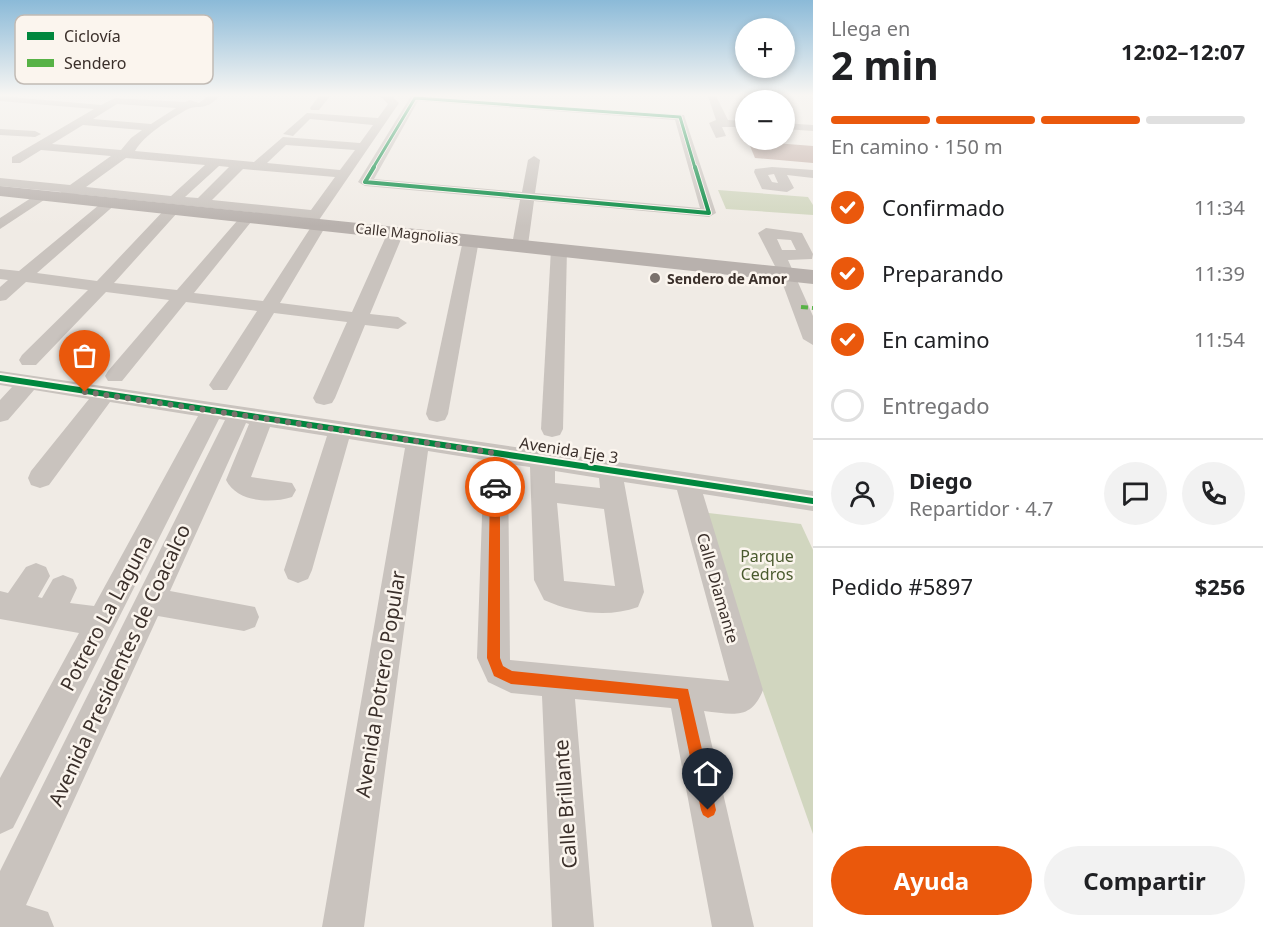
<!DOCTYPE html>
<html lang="es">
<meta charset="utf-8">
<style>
:root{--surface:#fff;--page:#f2f2f2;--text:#202124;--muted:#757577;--line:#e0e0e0;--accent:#ea580c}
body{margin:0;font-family:"Noto Sans",sans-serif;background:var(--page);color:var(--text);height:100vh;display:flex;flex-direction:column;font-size:22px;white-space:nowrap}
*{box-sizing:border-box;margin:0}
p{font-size:20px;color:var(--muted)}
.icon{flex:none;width:33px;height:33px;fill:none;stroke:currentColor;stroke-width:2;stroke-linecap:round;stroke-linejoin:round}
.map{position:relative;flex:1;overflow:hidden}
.details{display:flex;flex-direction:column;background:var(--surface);width:450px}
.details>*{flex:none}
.tools{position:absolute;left:735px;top:18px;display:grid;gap:12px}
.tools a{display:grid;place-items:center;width:60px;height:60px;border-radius:50%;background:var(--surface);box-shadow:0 3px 9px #0003;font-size:30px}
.pin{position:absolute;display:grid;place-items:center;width:51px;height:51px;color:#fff;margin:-62px -26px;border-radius:50% 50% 50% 0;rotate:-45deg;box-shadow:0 0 6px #0007}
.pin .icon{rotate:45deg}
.courier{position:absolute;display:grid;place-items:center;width:60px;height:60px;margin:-30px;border:4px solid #ea580c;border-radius:50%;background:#fff;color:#222;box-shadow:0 2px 8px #0007}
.summary em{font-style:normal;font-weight:700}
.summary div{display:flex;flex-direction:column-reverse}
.summary{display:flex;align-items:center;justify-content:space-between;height:102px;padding:0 18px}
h1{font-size:39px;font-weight:700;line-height:45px}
.bar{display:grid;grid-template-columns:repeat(4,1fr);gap:9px 6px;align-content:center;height:72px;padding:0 18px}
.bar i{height:8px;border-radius:4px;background:var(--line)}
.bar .current{background:var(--accent)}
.bar p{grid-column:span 4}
.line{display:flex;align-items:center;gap:15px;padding:0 18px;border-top:2px solid var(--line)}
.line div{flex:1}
.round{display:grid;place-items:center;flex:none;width:63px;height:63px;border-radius:32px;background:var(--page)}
ol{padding:0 18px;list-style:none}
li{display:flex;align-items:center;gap:18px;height:66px}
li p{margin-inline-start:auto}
li .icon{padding:6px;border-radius:50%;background:var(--accent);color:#fff;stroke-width:4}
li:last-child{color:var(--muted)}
li i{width:33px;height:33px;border:3px solid var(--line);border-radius:50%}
.cta{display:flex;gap:12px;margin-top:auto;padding:12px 18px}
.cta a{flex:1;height:69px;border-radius:36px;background:var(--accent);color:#fff;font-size:24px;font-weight:700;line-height:69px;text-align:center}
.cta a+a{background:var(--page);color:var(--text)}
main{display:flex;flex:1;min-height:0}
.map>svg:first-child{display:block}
.green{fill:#d1d6bf}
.building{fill:#c3afa7}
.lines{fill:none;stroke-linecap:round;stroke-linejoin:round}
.minor{fill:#c9c3be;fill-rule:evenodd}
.major{fill:#b8b1ad;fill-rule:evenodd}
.quiet{stroke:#57b246;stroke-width:4;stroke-dasharray:7 4;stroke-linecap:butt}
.cycleway-far2-casing{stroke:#fbf5ee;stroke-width:4.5}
.cycleway-far1-casing{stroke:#fbf5ee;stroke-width:6}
.cycleway-casing{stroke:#fbf5ee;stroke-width:10}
.cycleway-far2{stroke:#00873e;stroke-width:3}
.cycleway-far1{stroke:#00873e;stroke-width:4}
.cycleway{stroke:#00873e;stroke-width:6}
.route{fill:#ea580c}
.done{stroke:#7a716c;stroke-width:6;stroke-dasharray:0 10.8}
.poi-dot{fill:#7a716c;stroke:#fbf5ee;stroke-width:2}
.labels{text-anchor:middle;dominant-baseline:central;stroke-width:5;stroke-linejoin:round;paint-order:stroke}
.far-street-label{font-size:14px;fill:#3b302b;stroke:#fbf5ee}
.far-poi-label{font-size:14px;font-weight:bold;fill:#3b302b;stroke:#fbf5ee;text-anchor:start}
.street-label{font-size:16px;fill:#3b302b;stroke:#fbf5ee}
.park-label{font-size:16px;fill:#4a5a2e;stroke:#fbf5ee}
.near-street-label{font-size:20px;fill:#3b302b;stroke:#fbf5ee}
.key{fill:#fbf5ee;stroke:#c1bab4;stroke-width:1.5}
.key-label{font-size:16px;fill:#3b302b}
</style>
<main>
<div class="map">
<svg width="813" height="927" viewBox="0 0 813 927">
<rect width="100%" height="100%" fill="#f0ebe5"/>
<!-- green -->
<g class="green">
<path d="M718,190L808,197L813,205V215L726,209Z"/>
<path d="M700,512L801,524L813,550V834Z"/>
</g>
<!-- building -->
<path class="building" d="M748,141L813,146V163L755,158Z"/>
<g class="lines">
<!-- minor -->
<g class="minor">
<path d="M0,96L101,105L115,98L185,102L190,100L199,103L208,96H220C203,113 199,103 186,110C169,120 145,134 135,151L254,162L283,137L360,143L373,125L310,119L293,136L283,134L307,113L378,118L388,104L380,96H392L399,103L319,220L327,224L280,303L352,312L388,232L396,227L404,232L370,314L398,317L407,323L398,329L365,325L335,398L332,403L324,405L316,403L313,398L347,322L274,313L227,390H213L209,385L257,311L186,302L122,381H108L105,376L108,371L169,300L106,292L36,365H22L19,360L22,355L88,290L26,282L6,300L0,301V287L8,280L0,279V269L19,271L105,200H115L117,203L37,273L97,281L168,206H178L180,209L178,212L114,283L177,290L243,214L248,213L255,217L194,293L263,301L311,227L302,223L305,218L76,194L67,198L62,197L61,192L0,186V178L70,185L111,156L41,150L20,163H12V157L94,109L0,101ZM117,104L176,108L151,124L93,119ZM83,125L142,130L131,138L121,150L52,144ZM286,145L355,150L340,170L267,163ZM126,158L205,165L171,196L86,187ZM219,166L229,167L198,198L185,197ZM243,169L335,177L311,210L212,200Z"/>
<path d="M319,96H330L319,110H311L310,108Z"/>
<path d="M411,96L684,115L716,213L709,217L534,201L528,245L526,248H514L512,245L520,200L365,186L358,182ZM418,101L675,120L700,208L535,193L540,160L534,156L528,160L522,192L374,179Z"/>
<path d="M708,96H716L728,120L746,121V127H722L726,136L716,138L709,123L716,120Z"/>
<path d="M784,123L813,125V131L784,129Z"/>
<path d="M0,129L35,131L41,134L35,137L0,135Z"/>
<path d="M772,167L813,170V178L787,175L794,188L787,192L762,189L754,172L755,169ZM774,174L778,183L772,182L768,175Z"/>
<path d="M42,191L47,192V198L0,229V218Z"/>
<path d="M766,228L802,233L813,254L812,259L788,260L813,316V345L803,339L779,274L758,233ZM777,239L791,240L796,250H782Z"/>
<path d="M471,235L479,240L448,414L445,420L437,422L429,420L426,414L463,240Z"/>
<path d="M559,244L567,249L563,429L560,435L552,437L544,435L541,429L551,249Z"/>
<path d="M0,371L813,491V511L703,494L763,690C751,721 732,714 704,711L754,927H712L671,708L575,699L594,927H552L542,696L511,693L488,682L477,658L484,460L428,451L364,927H322L405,448L349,439L312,570L308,579L298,583L288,579L284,570L327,436L270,427L251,477L292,483L296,490L292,497C270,504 237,502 226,480L249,424L246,423L170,591L255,607L259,617L255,627L244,631L158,616L26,905L48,912L54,927H0V871L225,420L219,419L13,828L0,834V778L79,633L0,619V591L8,593L26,567L36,563L46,567L50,576L38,597L42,598L53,579L63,575L73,579L77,588L70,603L94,606L198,416L110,402L49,485L40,488L31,485L28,478L31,471L89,399L34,390L8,420L0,422V400L12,387L0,385ZM508,464L530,467L534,580L544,600C573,613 608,618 638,607L644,592L624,482L677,490L729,681L510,660ZM555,471L599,478L600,488L555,483ZM557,503L604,509L615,586L564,581Z"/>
</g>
<!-- major -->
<path class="major" d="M0,186L813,270V284L0,196Z"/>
<!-- quiet -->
<path class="quiet" d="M801,307L813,308"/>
<defs>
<path id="cycleway-far2" d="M373,168L415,98L680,117L695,168"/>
<path id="cycleway-far1" d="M374,167L365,182L709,213L695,167"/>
<path id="cycleway" d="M0,378L813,501"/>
</defs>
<!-- cycleway-far2 casing -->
<use href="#cycleway-far2" class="cycleway-far2-casing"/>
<!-- cycleway-far1 casing -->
<use href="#cycleway-far1" class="cycleway-far1-casing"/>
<!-- cycleway casing -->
<use href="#cycleway" class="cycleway-casing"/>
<!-- cycleway-far2 -->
<use href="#cycleway-far2" class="cycleway-far2"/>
<!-- cycleway-far1 -->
<use href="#cycleway-far1" class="cycleway-far1"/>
<!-- cycleway -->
<use href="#cycleway" class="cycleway"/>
</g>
<!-- sky -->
<linearGradient id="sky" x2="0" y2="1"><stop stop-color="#8bbad8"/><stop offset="0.42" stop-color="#f8f6f3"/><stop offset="1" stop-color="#f8f6f3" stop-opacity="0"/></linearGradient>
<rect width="813" height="226" fill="url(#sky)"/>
<!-- route -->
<path class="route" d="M495,483L500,487V658L503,666L512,671L688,689L716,810L714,815L708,818L703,815L701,810L678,699L511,684L494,676L487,658L490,487Z"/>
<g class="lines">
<!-- done -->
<path class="done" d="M85,392L495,453V487"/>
</g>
<!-- markers -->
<circle class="poi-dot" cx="655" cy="278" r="6"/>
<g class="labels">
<!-- far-street labels -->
<g class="far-street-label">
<text transform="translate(407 233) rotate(6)">Calle Magnolias</text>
</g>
<!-- far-poi labels -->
<g class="far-poi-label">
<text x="667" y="278">Sendero de Amor</text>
</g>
<!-- street labels -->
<g class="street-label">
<text transform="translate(569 450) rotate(9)">Avenida Eje 3</text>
<text transform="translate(718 588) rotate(74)">Calle Diamante</text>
</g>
<!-- park labels -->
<g class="park-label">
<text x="767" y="556">Parque<tspan x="767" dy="18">Cedros</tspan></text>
</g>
<!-- near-street labels -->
<g class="near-street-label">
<text transform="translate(106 613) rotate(-62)">Potrero La Laguna</text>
<text transform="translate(119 665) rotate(-65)">Avenida Presidentes de Coacalco</text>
<text transform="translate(380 684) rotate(-81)">Avenida Potrero Popular</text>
<text transform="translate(565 804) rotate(-94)">Calle Brillante</text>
</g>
</g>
<!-- legend -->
<rect x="15" y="15" width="198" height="69" rx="9" class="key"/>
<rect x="27" y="32" width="27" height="8" fill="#00873e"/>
<rect x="27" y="59" width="27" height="8" fill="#57b246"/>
<g class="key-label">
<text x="64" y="42">Ciclovía</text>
<text x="64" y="69">Sendero</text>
</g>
</svg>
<div class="tools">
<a>+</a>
<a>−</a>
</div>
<div class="pin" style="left:85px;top:392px;background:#ea580c"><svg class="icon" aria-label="bag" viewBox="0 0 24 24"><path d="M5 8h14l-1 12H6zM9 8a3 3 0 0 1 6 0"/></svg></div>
<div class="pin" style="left:708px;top:810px;background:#1f2937"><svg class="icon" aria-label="home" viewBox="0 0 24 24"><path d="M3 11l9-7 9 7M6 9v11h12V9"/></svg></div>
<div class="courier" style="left:495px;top:487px"><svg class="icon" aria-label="car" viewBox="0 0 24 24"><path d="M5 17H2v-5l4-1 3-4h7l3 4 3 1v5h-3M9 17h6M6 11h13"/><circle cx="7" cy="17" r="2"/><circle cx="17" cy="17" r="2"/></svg></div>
</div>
<section class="details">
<div class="summary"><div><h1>2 min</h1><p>Llega en</p></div><em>12:02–12:07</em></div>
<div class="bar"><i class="current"></i><i class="current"></i><i class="current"></i><i></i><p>En camino · 150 m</p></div>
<ol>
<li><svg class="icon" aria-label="check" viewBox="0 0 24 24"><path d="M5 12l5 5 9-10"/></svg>Confirmado<p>11:34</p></li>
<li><svg class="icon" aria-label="check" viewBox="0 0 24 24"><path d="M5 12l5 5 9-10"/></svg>Preparando<p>11:39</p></li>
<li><svg class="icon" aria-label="check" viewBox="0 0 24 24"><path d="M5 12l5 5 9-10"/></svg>En camino<p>11:54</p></li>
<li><i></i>Entregado</li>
</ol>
<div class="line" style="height:108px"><a class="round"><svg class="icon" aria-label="person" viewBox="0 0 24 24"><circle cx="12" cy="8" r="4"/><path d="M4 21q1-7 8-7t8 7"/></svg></a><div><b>Diego</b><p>Repartidor · 4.7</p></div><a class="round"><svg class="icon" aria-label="chat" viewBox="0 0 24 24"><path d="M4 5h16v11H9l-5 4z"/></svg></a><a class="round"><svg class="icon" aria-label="phone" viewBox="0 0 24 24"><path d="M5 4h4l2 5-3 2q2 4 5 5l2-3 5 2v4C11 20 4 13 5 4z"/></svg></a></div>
<div class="line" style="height:78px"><div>Pedido #5897</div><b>$256</b></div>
<div class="cta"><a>Ayuda</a><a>Compartir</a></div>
</section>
</main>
